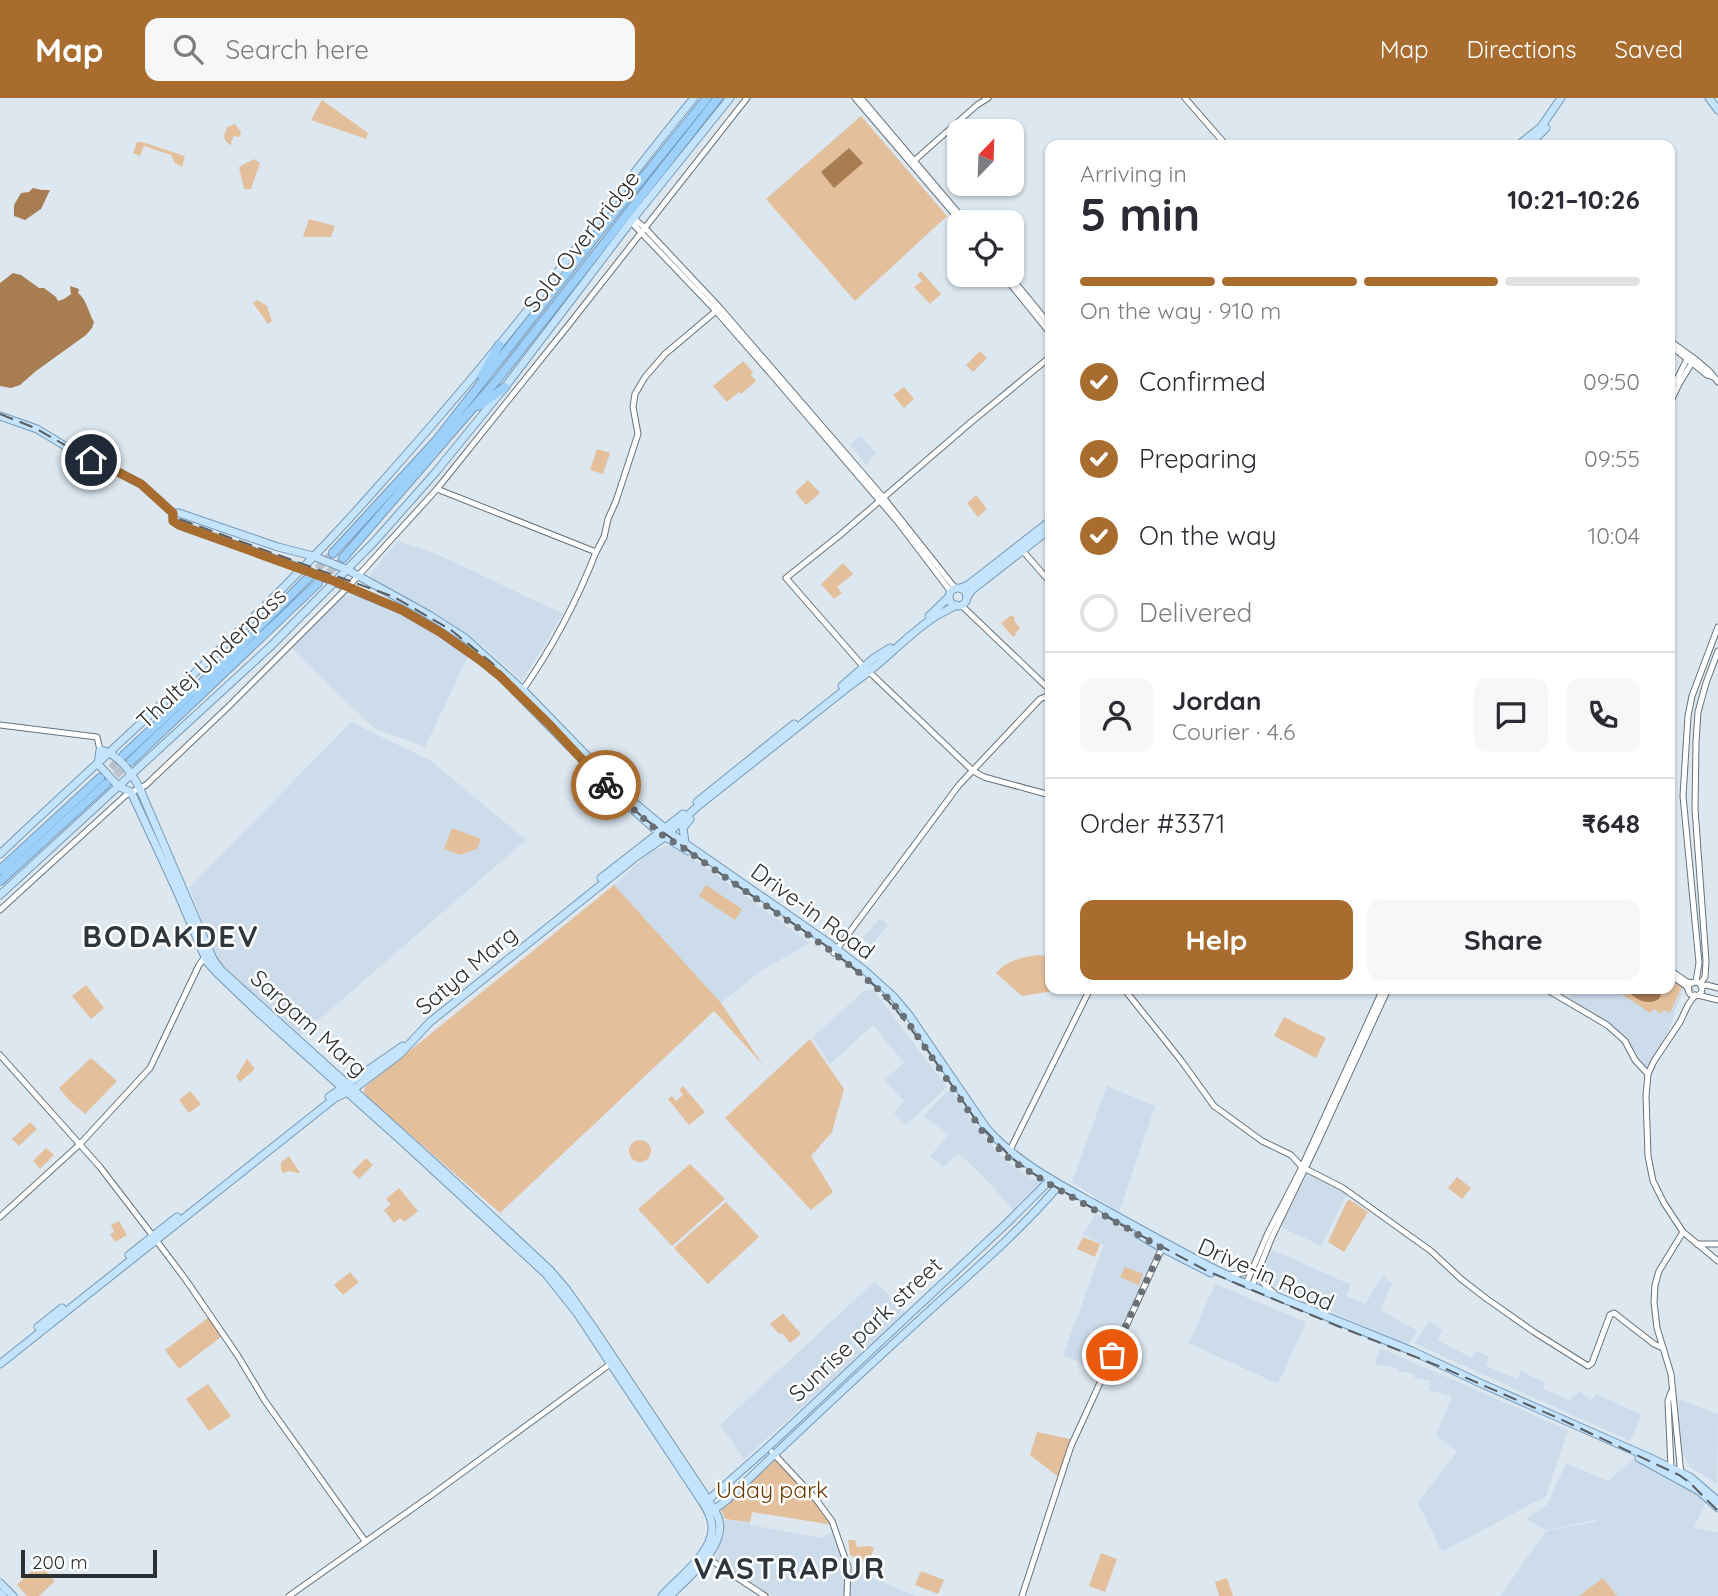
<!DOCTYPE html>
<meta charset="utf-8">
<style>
:root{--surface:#fff;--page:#f7f7f7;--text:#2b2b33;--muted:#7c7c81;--line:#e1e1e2;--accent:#a86d2e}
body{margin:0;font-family:Quicksand,sans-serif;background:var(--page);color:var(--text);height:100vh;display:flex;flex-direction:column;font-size:26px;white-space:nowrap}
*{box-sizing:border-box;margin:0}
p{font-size:23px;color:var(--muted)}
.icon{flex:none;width:38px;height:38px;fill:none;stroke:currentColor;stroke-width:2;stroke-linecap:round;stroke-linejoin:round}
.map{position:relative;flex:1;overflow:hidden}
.details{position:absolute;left:1045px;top:42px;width:630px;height:854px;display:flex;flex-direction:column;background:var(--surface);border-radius:14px;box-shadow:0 2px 5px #0004}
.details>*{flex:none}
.needle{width:46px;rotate:23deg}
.tools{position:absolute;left:947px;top:21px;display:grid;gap:14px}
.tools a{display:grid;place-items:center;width:77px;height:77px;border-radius:14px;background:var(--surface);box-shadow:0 2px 5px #0004;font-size:35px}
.scale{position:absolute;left:21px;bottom:18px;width:136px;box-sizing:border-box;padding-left:7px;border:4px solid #2c3033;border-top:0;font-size:19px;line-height:24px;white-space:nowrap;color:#2c3033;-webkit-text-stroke:5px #fff;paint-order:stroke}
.pin{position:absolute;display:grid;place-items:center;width:60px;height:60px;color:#fff;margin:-30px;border:4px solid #fff;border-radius:50%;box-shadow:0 2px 7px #0007}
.courier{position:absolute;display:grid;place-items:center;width:70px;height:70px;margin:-35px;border:5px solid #a86d2e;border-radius:50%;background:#fff;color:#222;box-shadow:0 2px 9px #0007}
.summary em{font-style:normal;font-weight:800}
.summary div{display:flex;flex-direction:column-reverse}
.summary{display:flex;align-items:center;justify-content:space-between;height:119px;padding:0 35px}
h1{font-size:46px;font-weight:800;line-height:52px}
.bar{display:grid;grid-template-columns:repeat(4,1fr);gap:10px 7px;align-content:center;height:84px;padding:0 35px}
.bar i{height:9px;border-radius:5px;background:var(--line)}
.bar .current{background:var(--accent)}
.bar p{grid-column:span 4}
.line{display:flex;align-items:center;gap:18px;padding:0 35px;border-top:2px solid var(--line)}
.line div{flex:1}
.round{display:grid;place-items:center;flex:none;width:74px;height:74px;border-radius:14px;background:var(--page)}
ol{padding:0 35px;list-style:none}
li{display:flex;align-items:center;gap:21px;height:77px}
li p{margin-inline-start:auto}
li .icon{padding:7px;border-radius:50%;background:var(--accent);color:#fff;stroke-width:4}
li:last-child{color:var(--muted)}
li i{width:38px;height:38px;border:4px solid var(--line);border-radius:50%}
.cta{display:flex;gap:14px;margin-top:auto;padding:14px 35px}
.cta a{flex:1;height:80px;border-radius:14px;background:var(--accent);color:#fff;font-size:28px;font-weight:800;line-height:80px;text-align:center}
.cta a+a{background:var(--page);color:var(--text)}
header{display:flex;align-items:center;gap:42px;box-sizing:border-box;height:98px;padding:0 35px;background:var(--accent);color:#fff}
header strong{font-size:33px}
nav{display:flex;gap:38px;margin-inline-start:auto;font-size:24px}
.search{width:490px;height:63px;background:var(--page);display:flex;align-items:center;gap:18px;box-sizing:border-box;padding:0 24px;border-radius:14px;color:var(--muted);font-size:26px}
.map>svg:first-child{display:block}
.built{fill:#ccdceb}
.green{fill:#e4bf9c}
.water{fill:#a97d52}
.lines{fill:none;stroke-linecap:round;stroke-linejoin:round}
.highway-tunnel{stroke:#b9c2ca;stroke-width:8;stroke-dasharray:8 4;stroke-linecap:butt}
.minor-casing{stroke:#69727a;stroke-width:7}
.major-casing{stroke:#7599b6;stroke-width:9}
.highway-casing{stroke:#7599b6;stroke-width:10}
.minor{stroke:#fff;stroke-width:5}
.major{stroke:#c4e3fd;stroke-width:7}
.highway{stroke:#9dd1fc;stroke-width:8}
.rail{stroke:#585d62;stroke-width:2;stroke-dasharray:14 7;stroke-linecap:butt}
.done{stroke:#6a7075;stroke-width:7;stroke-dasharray:0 12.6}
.route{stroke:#a86d2e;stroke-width:9}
.labels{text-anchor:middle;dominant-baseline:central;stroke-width:5;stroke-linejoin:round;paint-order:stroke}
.street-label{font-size:23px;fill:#2c3033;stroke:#fff}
.park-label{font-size:23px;fill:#693d05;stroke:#fff}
.district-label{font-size:30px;font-weight:bold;letter-spacing:2px;fill:#2e363e;stroke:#fff}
</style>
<header>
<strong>Map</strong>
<div class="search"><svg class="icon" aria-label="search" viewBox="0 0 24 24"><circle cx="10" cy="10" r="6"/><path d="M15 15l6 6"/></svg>Search here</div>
<nav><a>Map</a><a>Directions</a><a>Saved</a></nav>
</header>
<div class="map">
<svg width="1718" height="1498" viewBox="0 0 1718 1498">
<rect width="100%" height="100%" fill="#dce7f0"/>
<!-- built -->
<g class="built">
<path d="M860,337L876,355L866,367L850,347Z"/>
<path d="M398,443L441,458L563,516L522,583L483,548L420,507L371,481L372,474Z"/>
<path d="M344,497L362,499L395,513L443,539L468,558L425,649L374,630L291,550Z"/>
<path d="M351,624L431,663L526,742L301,937L224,869L216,857L189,790Z"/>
<path d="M671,747L697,763L810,845L759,874L721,905L634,811L614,787L652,752Z"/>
<path d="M880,820L888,827L872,847L863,840Z"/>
<path d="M1670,878L1685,887L1666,939L1647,973L1636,961L1625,942L1569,902L1575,891H1670Z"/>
<path d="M873,892L947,989L906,1027L894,1015L904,1003L884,982L904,965L873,927L830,966L812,940L864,893Z"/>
<path d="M1107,988L1155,1008L1119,1114L1072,1084Z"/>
<path d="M951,990L982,1037L994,1051L1008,1064L1024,1076L1043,1086L1015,1114L982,1077L959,1056L943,1069L930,1058L949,1037L923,1018Z"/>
<path d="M1308,1074L1347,1095L1321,1148L1281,1129Z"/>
<path d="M1096,1115L1159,1151L1102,1274L1063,1257L1104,1147L1083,1136Z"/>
<path d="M1271,1151L1351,1187L1346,1198L1365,1206L1383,1177L1392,1186L1380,1212L1418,1233L1408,1247L1264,1184L1261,1179Z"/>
<path d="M875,1183L906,1216L744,1361L720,1327Z"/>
<path d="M1215,1186L1306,1224L1278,1286L1189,1245Z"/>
<path d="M1429,1223L1443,1232L1437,1242L1472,1260L1476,1253L1489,1259L1486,1268L1517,1281L1521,1273L1545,1285L1543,1291L1570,1302L1579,1293L1591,1302L1596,1296L1642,1317L1630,1343L1414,1245Z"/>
<path d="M1380,1250L1568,1332L1546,1398L1442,1454L1418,1405L1457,1354L1436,1337L1452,1298L1429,1292L1431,1283L1414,1280L1415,1276L1397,1273V1270L1375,1266Z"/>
<path d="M1675,1300L1718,1316L1717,1386L1690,1369L1683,1357L1675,1337Z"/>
<path d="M1633,1361L1645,1365L1695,1394L1706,1403L1694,1430L1718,1435V1498H1500L1546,1433L1598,1423L1594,1422L1546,1432L1526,1421L1547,1407L1566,1365L1608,1383Z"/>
<path d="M725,1422L750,1424V1427L822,1440L835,1432L847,1469L845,1498H772L760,1491L716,1460Z"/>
<path d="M849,1470L916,1498H848Z"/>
</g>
<!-- green -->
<g class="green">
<path d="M322,2L368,35L366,41L311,22Z"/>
<path d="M861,18L947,118L855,203L766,101Z"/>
<path d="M235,26L241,34L240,39L234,38L231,44L232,46L230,47L225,42L224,38L227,29Z"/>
<path d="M137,44H142L185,58L182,69L175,65L171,57L144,48L140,58L133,55Z"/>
<path d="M254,61L260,65L251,91H244L239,69Z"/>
<path d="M309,121L335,128L331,139H303Z"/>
<path d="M921,173L941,196L930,206L914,189L922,183L917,177Z"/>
<path d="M257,202L267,208L272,223L268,226L253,205Z"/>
<path d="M980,253L987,260L973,274L966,267Z"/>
<path d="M743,263L753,274L751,277L756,283L741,296L739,294L727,304L713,288Z"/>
<path d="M904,289L914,301L904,310L893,297Z"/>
<path d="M597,351L610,355L603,376L590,372Z"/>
<path d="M808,382L820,395L806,407L795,394Z"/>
<path d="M976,397L987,411L978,419L967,405Z"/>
<path d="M843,465L853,476L837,489L842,495L834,501L821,486Z"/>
<path d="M1012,517L1015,520L1014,522L1020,531L1015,535L1016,537L1013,539L1001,525Z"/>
<path d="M452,730L481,741L477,751L460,757L444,751Z"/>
<path d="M614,787L721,905L763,967L714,913L500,1115L368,1000L364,994L365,989Z"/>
<path d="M706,787L742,811L735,822L699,798Z"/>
<path d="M1039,857L1050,859V891H1053V893L1022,898L996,875C1008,862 1022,859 1039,857Z"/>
<path d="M1670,881L1682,889L1670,915L1664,912L1661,916L1654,911L1650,915L1615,891H1670Z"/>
<path d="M86,887L104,910L91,921L72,898Z"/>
<path d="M1284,919L1326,940L1316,960L1274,938Z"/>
<path d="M810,941L844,991L832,1034L811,1058L833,1094L811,1112L725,1020Z"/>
<path d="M91,960L117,983L85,1016L68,1001L59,990Z"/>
<path d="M247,961L255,971L240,984L236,979Z"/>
<path d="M683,988L705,1014L689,1027L668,1001L672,998L676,1003L683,997L679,992Z"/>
<path d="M190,993L201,1006L189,1015L179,1002Z"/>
<path d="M30,1024L37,1031L19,1048L12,1041Z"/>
<circle cx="640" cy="1053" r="11"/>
<path d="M46,1050L54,1057L40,1071L33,1063Z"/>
<path d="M289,1058L300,1075H298L290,1073L283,1075L281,1072V1064Z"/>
<path d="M366,1060L373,1067L359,1081L352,1074Z"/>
<path d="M690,1066L725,1101L672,1148L638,1111Z"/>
<path d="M1457,1079L1471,1090L1462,1101L1448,1090Z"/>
<path d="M399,1090L418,1113L404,1124L400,1120L394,1125L384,1112L391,1106L386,1101Z"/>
<path d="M1350,1102L1368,1114L1344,1154L1328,1144L1347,1103Z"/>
<path d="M726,1104L759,1139L708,1186L674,1150Z"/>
<path d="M119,1123L127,1137L115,1144L110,1136L114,1134L111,1127Z"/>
<path d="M1083,1139L1100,1146L1095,1159L1077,1151Z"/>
<path d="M1125,1169L1143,1176L1139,1187L1120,1179Z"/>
<path d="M350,1174L359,1184L343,1197L334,1187Z"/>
<path d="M783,1215L801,1236L790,1245L782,1235L779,1236L770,1226Z"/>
<path d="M209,1219L222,1238L179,1271L165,1252Z"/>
<path d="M208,1286L231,1318L209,1333L186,1301Z"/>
<path d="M1037,1334L1070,1341L1060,1380L1030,1357Z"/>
<path d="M774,1357L814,1400L833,1427L752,1414L750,1424L725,1421L720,1409Z"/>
<path d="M848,1442H855L857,1449L869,1448L874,1450L868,1466L850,1457Z"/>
<path d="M1101,1455L1117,1461L1105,1494L1089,1488Z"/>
<path d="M39,1466L55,1483L39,1498H27L17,1487Z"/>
<path d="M921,1473L944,1482L938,1496L915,1487Z"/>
<path d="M1227,1480L1233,1498H1219L1215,1484Z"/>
<path d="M1603,1480L1617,1498H1579Z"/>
</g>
<!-- water -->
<g class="water">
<path d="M849,50L863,65L834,90L821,74Z"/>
<path d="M33,90L42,92H50L41,111L25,122L14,118V107L21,95L29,94Z"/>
<path d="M13,175L21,177L39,190H44L56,199L58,203L64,201L71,196L70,188L79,191L78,195C87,202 88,214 94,224L92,230L86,237L36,273L20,287L11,290L0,288V185Z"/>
<path d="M1625,891H1663L1659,901C1646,909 1635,900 1625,891Z"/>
</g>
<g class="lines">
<!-- highway-tunnel -->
<g class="highway-tunnel">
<path d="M309,479L333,455"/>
<path d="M320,483L341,463"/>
<path d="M102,678L124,658"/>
<path d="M107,685L129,665"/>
</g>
<defs>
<g id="minor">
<path d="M855,0L961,124"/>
<path d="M861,0L966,124"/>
<path d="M1185,0L1226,47"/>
<path d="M915,62L977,7L988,0"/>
<path d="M633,120L644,129L720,210L883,399L955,490"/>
<path d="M631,124L716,213L772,277L897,423L951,494"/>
<path d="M1003,177L1050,235"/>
<path d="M1009,177L1050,227"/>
<path d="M1670,243L1695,261L1710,274L1718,284"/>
<path d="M1670,247L1707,277L1713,279"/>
<path d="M1050,259L970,325L840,437L786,480L861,566L973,673L984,679L1050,697"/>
<path d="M1675,285L1688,259"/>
<path d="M1670,305L1679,286L1693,263"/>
<path d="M437,391L596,454L604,439L608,421L616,403L638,336L633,309L635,296L645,279L665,256L716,213"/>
<path d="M1022,452L1050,484"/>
<path d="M961,507L1050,592"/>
<path d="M522,593C552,550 577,503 596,454"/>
<path d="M0,627L97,639L100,652"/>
<path d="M0,812L126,697L146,687L228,609L348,489L437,391L567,229L747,0"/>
<path d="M834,855L959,687L1040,601L1050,597"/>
<path d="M1670,872L1687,884L1693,885"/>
<path d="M1670,877L1685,887L1689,892"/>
<path d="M1696,884L1699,865L1683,698L1688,618L1692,598L1718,529"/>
<circle cx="1695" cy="891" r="7"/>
<path d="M1700,886L1705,879L1706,863L1695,711L1696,644L1698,614L1706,585L1718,553"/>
<path d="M1701,888L1707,887L1718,890"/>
<path d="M1124,891L1180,961L1214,1008L1262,1043L1291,1057L1302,1069L1343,1090L1431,1153L1461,1181L1487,1201L1534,1234L1588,1268L1592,1265L1610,1217L1614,1215L1654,1246L1663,1250"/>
<path d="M1546,891L1607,927L1625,943L1635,962L1648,976"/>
<path d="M1695,897L1688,907L1680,924L1654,963L1648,976L1646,998L1648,1058L1653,1083L1664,1105L1683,1134L1718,1163"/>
<path d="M1698,897L1718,902"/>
<path d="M0,957L100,1069L156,1142L186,1182L238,1258L265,1303L365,1443"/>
<path d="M1009,1054L1090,891"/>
<path d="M0,1119L80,1046L150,970L199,867L205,859"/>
<path d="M1697,1146H1718"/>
<path d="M1259,1172C1259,1183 1266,1188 1274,1195"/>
<path d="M1229,1177C1239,1176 1245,1176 1252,1169"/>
<path d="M1246,1186L1268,1135L1300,1073L1383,891"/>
<path d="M1252,1188L1272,1139L1316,1048L1388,891"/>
<path d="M772,1354L815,1400L832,1423L848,1469L847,1498"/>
<path d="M1671,1370L1668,1303L1671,1294"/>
<path d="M1681,1377L1671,1276L1657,1230L1654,1204L1655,1187L1659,1173L1683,1134"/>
<path d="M706,1459L765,1498"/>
<path d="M289,1498L433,1396L613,1264"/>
<path d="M1022,1498L1071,1348L1162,1150"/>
</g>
<g id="major">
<path d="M1709,0L1718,12"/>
<path d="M1521,45L1541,29L1561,0"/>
<path d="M1529,47L1546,30"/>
<path d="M0,318L37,331L70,351L114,372L141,386L173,415H179L278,449L313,458L346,471L429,517L465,540L523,592L625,697L673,737L830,846L864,872L893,898L909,917L987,1031C1017,1064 1055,1084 1093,1105C1133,1127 1172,1149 1213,1170L1239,1183L1412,1253L1480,1285L1648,1359L1690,1379L1718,1403"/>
<path d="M173,415V423L179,427L301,470L402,512L440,534L480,562L501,579L621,701L659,735L688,753"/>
<path d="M961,490L968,487L1050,423"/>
<circle cx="958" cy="499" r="9"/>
<path d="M967,499L972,492L1050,431"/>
<path d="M929,518L949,499"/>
<path d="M842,588L874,560L890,550"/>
<path d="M697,704L794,626"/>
<path d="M685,745L683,730L690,721"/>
<path d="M0,756C123,639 253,529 366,402C426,335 485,267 540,196C592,131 641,64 694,0"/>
<path d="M601,780L683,716"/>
<path d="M0,797L271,548L374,444L435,375L505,289L632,122L730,0"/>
<path d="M329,999L403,948"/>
<path d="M1138,1136L1162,1150L1211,1175"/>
<path d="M129,1157L177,1119"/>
<path d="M38,1229L62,1210"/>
<path d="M0,1266L335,1000L354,991L399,957L430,924L637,758L662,741L698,708L852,586C883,566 906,537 936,518C943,514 950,511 956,507"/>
<path d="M1639,1360L1699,1393L1718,1410"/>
<path d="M707,1403L767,1350L1007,1125L1051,1081"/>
<path d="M711,1414L727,1402C793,1338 861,1275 929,1213C974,1172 1020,1133 1059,1087"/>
<path d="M0,1485L13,1498"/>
<path d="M0,1495L3,1498"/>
<path d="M662,1498C677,1481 711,1456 712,1432C713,1422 708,1413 703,1405L577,1215L546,1176L406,1047L261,917L217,875L207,864L176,791L131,694L118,688L98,666L100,652C118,655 131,674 139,689L213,861L221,872L438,1068L550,1172L567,1192L593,1229L709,1403C712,1409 717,1415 719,1422C726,1450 687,1480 670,1498"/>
</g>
<g id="highway">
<path d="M482,278L499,247"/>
<path d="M479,308L505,289"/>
<path d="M333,455L436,343L596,138L707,0"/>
<path d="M343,460L497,282L718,0"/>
<path d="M124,657L222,566L309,479"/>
<path d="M131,663L318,485"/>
<path d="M0,772L100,680"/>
<path d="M0,783L106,686"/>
</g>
</defs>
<!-- minor casing -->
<use href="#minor" class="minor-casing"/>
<!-- major casing -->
<use href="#major" class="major-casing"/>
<!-- highway casing -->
<use href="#highway" class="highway-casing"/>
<!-- minor -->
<use href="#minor" class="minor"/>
<!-- major -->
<use href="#major" class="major"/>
<!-- highway -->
<use href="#highway" class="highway"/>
<!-- rail -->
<path class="rail" d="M0,316L35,330L79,355L127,377L146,392L176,420L394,499L451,532L492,565L559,633L627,706L649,724L736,787L825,847L875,888L897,913L928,953L978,1025L1013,1061L1032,1075L1116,1124L1207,1173L1335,1227L1446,1271L1558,1320L1679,1377L1689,1384L1718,1413"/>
</g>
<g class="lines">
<!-- done -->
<path class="done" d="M606,687L651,727L659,735L682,749L827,850L861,876L889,901L905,920L983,1034L1006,1058L1022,1069L1056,1090L1162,1150L1112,1257"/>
<!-- route -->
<path class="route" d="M91,362L114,372L141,386L173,415V423L179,427L334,483L402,512L440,534L480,562L501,579L550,627L606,687"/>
</g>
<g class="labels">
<!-- street labels -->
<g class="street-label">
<text transform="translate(581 143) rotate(-52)">Sola Overbridge</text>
<text transform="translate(211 560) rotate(-43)">Thaltej Underpass</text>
<text transform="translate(813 813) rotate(36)">Drive-in Road</text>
<text transform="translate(466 872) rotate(-40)">Satya Marg</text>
<text transform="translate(309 925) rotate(42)">Sargam Marg</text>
<text transform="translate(1266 1176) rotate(24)">Drive-in Road</text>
<text transform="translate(865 1231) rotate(-43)">Sunrise park street</text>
</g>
<!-- park labels -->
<g class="park-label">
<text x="772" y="1391">Uday park</text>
</g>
<!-- district labels -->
<g class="district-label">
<text x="171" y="838">BODAKDEV</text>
<text x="790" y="1470">VASTRAPUR</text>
</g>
</g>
</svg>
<div class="tools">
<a><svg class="needle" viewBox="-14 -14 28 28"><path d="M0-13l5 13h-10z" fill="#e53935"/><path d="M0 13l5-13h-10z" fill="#7c7c81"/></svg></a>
<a><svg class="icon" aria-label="locate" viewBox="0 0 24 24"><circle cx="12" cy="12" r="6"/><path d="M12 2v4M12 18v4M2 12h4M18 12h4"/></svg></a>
</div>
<div class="scale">200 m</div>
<div class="pin" style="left:1112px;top:1257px;background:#ea580c"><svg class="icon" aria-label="bag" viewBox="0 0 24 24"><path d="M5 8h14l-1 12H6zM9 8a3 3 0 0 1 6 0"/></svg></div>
<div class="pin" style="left:91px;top:362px;background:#1f2937"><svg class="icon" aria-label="home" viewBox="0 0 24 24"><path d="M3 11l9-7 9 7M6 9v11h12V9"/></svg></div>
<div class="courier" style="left:606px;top:687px"><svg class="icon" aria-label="bike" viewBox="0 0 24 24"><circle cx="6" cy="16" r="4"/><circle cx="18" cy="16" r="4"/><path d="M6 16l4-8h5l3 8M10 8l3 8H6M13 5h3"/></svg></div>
<section class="details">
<div class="summary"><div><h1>5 min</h1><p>Arriving in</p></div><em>10:21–10:26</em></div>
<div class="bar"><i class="current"></i><i class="current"></i><i class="current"></i><i></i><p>On the way · 910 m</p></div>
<ol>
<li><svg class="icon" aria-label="check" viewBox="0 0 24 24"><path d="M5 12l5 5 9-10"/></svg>Confirmed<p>09:50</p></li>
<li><svg class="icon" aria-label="check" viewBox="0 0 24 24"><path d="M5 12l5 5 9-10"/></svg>Preparing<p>09:55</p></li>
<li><svg class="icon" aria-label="check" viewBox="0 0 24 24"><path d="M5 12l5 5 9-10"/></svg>On the way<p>10:04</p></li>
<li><i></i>Delivered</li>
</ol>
<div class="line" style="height:126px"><a class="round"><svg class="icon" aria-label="person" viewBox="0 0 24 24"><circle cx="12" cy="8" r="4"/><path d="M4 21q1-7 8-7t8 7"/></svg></a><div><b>Jordan</b><p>Courier · 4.6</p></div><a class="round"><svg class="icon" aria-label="chat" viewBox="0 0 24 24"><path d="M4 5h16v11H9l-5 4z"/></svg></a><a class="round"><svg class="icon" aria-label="phone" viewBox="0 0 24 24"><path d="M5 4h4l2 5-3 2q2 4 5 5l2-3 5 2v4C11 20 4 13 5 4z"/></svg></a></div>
<div class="line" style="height:91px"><div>Order #3371</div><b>₹648</b></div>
<div class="cta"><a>Help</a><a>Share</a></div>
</section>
</div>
